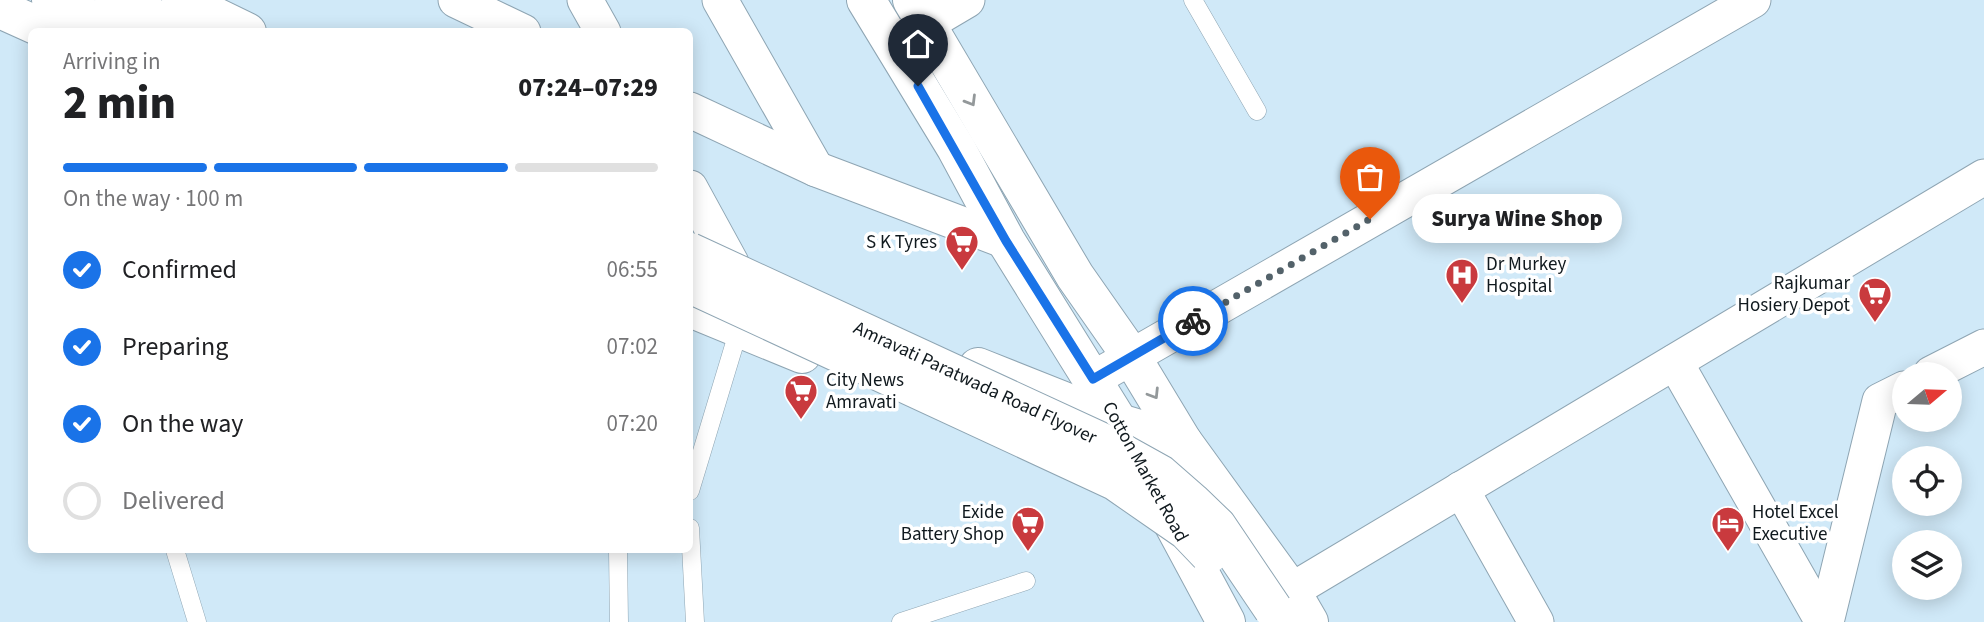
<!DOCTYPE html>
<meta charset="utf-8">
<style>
:root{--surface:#fff;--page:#f2f2f2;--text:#202124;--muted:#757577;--line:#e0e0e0;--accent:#1a73e8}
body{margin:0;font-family:"Source Sans 3",sans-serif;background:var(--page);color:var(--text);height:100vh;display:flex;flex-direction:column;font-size:26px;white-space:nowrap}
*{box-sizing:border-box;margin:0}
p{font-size:23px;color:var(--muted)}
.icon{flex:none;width:38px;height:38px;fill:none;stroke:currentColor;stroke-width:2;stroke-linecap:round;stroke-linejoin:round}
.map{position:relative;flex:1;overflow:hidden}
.drawer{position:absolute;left:28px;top:28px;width:665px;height:525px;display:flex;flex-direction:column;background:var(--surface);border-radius:10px;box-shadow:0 4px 18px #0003}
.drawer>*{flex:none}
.needle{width:46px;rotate:71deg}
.tools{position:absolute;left:1892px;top:362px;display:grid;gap:14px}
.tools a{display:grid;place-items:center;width:70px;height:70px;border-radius:50%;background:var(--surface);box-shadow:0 4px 18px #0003;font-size:35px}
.pin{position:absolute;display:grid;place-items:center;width:60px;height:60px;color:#fff;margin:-72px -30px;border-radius:50% 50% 50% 0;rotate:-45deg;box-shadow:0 0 7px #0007}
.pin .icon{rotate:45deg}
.courier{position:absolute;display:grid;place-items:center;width:70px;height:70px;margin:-35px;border:5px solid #1a73e8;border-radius:50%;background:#fff;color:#222;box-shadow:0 2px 9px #0007}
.bubble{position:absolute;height:49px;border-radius:24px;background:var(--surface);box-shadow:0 4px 18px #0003;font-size:23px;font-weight:800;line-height:49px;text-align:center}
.overview em{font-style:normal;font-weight:800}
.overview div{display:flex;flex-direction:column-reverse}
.overview{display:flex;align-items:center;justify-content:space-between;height:119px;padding:0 35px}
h1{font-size:46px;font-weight:800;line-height:52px}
.bar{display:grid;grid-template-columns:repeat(4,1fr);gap:10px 7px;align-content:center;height:84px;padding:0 35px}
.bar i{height:9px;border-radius:5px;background:var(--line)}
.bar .active{background:var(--accent)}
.bar p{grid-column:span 4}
ol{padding:0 35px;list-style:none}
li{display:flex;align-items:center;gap:21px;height:77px}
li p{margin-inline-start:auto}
li .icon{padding:7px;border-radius:50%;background:var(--accent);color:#fff;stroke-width:4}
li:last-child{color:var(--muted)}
li i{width:38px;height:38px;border:4px solid var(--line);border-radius:50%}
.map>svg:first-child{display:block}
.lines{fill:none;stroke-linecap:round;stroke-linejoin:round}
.service-casing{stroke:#8ea5b3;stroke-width:19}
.minor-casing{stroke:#8ea5b3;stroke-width:37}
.tertiary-casing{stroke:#8ea5b3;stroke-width:40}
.primary-casing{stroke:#8ea5b3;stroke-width:40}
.service{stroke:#fff;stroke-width:18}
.minor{stroke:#fff;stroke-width:35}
.tertiary{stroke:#fff;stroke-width:38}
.primary{stroke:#fff;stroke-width:38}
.primary-bridge-casing{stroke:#8ea5b3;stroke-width:40;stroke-linecap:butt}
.primary-bridge{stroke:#fff;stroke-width:38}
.oneway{stroke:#93989a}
.done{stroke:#53626a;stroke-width:7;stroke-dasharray:0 12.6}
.route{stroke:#1a73e8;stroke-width:9}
.labels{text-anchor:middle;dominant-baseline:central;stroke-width:7;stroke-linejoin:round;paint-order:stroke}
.poi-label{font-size:19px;fill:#10191e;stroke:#fff;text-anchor:end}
.street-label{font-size:19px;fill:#10191e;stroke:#fff}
</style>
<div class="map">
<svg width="1984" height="622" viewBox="0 0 1984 622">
<rect width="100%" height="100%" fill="#d0e9f8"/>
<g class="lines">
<defs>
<g id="service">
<path d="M1193,0L1257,111"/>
<path d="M690,491L739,329"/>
<path d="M690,528L695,622"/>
<path d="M175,550L197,622"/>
<path d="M618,550L619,622"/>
<path d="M901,622L1026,581"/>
</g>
<g id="minor">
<path d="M456,0L523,32"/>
<path d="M585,0L603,32"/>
<path d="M720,0L816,169"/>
<path d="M901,39L967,0"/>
<path d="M690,110L816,169L1006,241"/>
<path d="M690,188L731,263"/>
<path d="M1675,362L1823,622"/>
<path d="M1931,374L1984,347"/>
<path d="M1093,379L1753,0"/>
<path d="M1461,489L1536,622"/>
<path d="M1291,591L1984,177"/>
<path d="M1826,622L1880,401L1904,389"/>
</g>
<g id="tertiary">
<path d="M181,0L247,32"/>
<path d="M0,9L51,32"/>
<path d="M690,308L802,354"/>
<path d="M978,367L1119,423L1183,442"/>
</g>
<g id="primary">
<path d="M51,0L117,32"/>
<path d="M114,0L186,32"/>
<path d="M866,0L956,148L1006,241L1119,423L1226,622"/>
<path d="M912,0L1075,276L1131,356L1183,442L1291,591L1309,622"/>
</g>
</defs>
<!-- service casing -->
<use href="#service" class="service-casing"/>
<!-- minor casing -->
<use href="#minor" class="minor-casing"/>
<!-- tertiary casing -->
<use href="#tertiary" class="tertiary-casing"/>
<!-- primary casing -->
<use href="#primary" class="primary-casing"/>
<!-- service -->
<use href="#service" class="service"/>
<!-- minor -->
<use href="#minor" class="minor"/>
<!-- tertiary -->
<use href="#tertiary" class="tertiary"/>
<!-- primary -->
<use href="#primary" class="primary"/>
<defs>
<g id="primary-bridge">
<path d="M690,252L1106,444L1160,474L1192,502L1217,526L1273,609"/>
<path d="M690,284L1115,481L1187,531L1209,554"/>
</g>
</defs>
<!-- primary-bridge casing -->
<use href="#primary-bridge" class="primary-bridge-casing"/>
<!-- primary-bridge -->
<use href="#primary-bridge" class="primary-bridge"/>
</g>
<!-- one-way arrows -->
<defs><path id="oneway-chevron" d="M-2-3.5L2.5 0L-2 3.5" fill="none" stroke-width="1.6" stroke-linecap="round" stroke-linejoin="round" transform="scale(1.75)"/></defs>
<g class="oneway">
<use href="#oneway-chevron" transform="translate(971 101) rotate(59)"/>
<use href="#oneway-chevron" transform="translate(1154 394) rotate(58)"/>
</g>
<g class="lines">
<!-- done -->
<path class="done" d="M1193,321L1370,219"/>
<!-- route -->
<path class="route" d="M918,86L1006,241L1093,379L1193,321"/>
</g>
<!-- icons -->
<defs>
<symbol id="supermarket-pin" viewBox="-11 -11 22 30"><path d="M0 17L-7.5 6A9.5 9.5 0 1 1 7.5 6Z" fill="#c93a3e" stroke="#fff"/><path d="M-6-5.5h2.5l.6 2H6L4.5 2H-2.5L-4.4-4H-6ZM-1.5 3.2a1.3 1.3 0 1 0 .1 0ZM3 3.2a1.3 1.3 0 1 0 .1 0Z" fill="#fff"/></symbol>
<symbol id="hospital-pin" viewBox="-11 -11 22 30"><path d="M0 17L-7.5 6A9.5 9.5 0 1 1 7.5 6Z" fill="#c93a3e" stroke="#fff"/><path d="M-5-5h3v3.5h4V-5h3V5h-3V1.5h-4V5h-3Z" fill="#fff"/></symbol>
<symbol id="hotel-pin" viewBox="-11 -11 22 30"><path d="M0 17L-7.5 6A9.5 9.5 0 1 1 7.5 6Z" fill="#c93a3e" stroke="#fff"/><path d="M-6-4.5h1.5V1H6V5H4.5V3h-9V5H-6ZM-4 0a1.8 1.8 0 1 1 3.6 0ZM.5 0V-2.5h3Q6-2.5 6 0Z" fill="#fff"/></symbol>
</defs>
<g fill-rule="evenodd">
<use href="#supermarket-pin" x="943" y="223" width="38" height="52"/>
<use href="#hospital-pin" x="1443" y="256" width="38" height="52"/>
<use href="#supermarket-pin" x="1856" y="275" width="38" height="52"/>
<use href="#supermarket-pin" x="782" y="372" width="38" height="52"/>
<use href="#supermarket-pin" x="1009" y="504" width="38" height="52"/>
<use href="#hotel-pin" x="1709" y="504" width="38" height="52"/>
</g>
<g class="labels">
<!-- poi labels -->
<g class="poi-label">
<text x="937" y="242">S K Tyres</text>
<text x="1486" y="264" text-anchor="start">Dr Murkey<tspan x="1486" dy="22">Hospital</tspan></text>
<text x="1850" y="283">Rajkumar<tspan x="1850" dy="22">Hosiery Depot</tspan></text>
<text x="826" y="380" text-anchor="start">City News<tspan x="826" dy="22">Amravati</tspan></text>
<text x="1004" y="512">Exide<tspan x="1004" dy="22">Battery Shop</tspan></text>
<text x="1752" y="512" text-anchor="start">Hotel Excel<tspan x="1752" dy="22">Executive</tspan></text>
</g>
<!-- street labels -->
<g class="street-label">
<text transform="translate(975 383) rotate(25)">Amravati Paratwada Road Flyover</text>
<text transform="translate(1145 472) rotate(61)">Cotton Market Road</text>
</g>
</g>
</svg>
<div class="tools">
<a><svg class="needle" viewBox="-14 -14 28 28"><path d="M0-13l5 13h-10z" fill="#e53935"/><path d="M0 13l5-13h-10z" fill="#757577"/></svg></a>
<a><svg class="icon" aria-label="locate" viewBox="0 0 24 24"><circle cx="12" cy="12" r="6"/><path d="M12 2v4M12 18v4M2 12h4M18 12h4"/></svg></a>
<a><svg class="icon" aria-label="layers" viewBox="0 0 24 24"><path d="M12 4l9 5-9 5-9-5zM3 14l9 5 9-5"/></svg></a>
</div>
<div class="pin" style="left:1370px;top:219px;background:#ea580c"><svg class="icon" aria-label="bag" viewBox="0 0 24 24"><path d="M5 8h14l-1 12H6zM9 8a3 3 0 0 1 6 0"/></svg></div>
<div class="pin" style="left:918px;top:86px;background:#1f2937"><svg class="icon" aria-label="home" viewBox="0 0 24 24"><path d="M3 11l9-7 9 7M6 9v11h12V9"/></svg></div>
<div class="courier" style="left:1193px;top:321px"><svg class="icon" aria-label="bike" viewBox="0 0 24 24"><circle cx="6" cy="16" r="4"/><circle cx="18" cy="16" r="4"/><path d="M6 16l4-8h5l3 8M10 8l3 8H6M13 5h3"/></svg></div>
<div class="bubble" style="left:1412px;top:194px;width:210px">Surya Wine Shop</div>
<section class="drawer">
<div class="overview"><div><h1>2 min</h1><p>Arriving in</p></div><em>07:24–07:29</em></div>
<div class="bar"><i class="active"></i><i class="active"></i><i class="active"></i><i></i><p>On the way · 100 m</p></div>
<ol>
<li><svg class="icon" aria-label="check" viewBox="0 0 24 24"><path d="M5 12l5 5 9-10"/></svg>Confirmed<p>06:55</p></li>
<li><svg class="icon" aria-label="check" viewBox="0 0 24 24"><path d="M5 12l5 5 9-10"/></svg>Preparing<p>07:02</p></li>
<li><svg class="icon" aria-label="check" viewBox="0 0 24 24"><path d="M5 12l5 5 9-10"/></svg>On the way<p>07:20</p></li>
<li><i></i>Delivered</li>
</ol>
</section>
</div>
